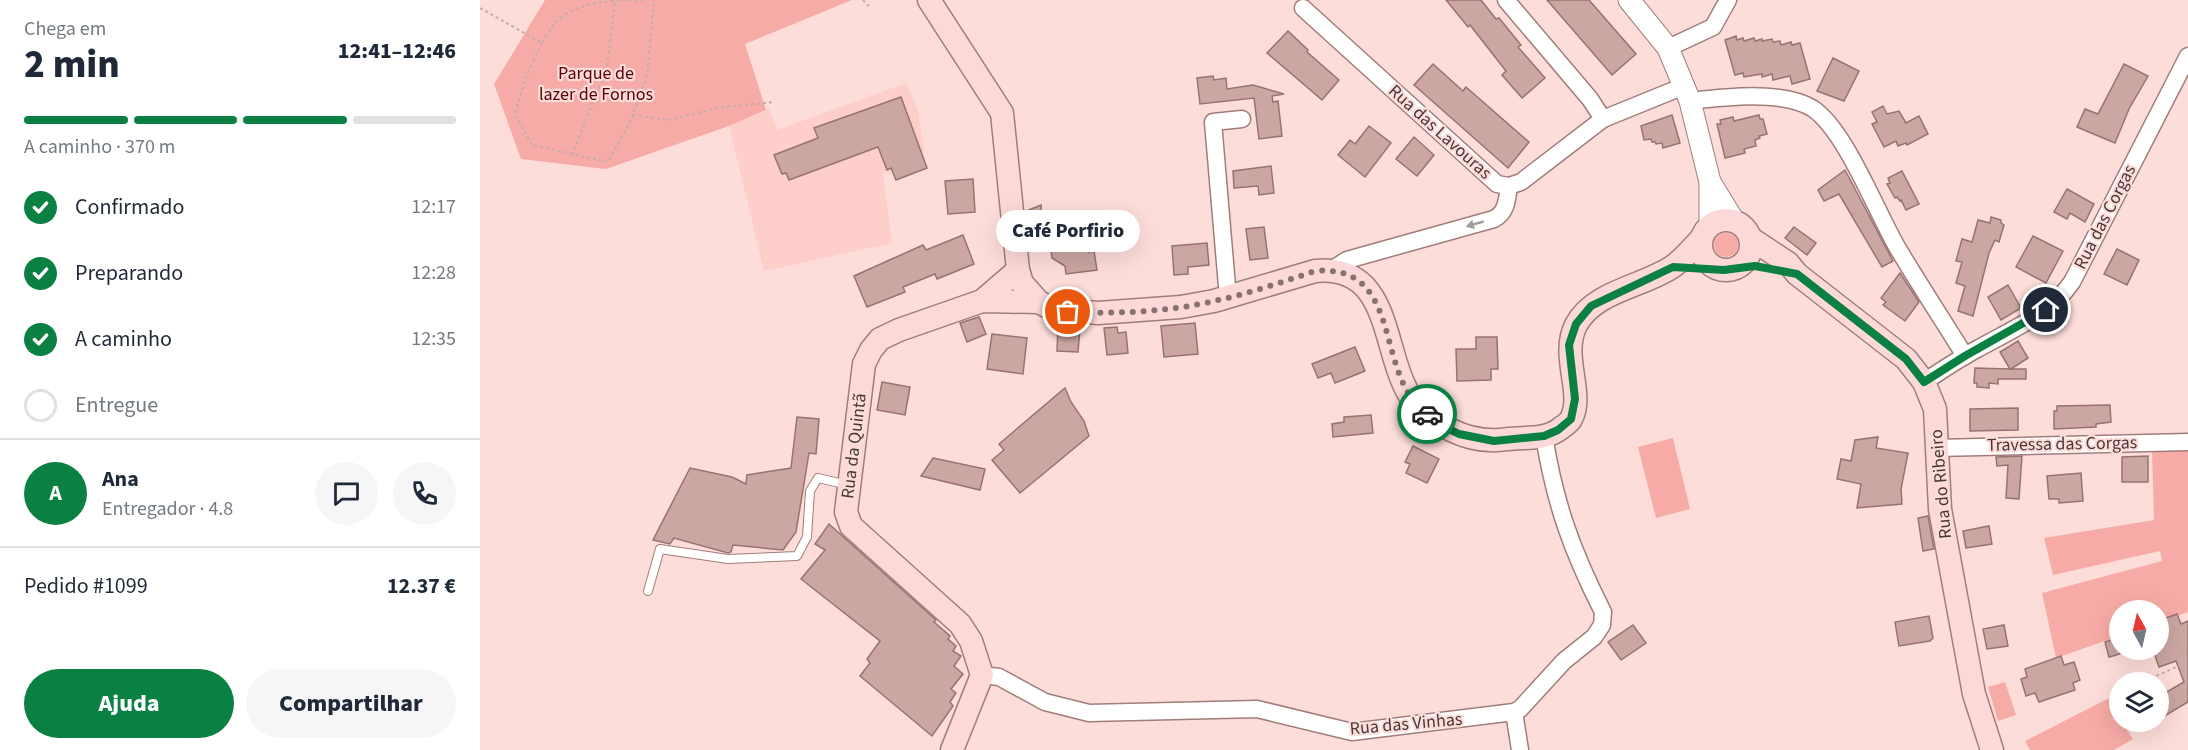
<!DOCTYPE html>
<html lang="pt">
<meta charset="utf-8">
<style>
:root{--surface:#fff;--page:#f6f6f7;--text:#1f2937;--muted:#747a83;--line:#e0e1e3;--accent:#0b8043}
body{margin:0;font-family:"Source Sans 3",sans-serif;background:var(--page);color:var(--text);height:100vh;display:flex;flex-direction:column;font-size:22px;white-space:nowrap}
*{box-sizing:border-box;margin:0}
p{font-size:20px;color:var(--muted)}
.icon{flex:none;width:33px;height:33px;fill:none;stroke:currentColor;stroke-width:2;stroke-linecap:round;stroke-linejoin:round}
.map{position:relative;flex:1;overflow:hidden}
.side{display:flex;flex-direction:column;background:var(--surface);width:480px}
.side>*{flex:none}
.needle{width:39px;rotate:352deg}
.buttons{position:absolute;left:1629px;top:600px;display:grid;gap:12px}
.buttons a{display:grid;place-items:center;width:60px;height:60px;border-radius:50%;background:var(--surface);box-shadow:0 6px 24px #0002;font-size:30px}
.pin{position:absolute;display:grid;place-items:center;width:51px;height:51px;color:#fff;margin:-26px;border:3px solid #fff;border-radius:50%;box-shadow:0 2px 6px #0007}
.courier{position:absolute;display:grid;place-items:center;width:60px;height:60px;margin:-30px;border:4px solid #0b8043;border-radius:50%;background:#fff;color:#222;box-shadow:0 2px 8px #0007}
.bubble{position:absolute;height:42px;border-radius:21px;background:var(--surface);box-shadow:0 6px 24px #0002;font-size:20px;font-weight:800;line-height:42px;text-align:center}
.summary em{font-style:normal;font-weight:800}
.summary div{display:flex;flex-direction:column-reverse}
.summary{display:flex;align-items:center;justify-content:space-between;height:102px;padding:0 24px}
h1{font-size:39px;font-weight:800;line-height:45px}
.bar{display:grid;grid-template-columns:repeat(4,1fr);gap:9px 6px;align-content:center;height:72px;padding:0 24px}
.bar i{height:8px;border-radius:4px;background:var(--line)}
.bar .on{background:var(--accent)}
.bar p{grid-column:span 4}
.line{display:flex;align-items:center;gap:15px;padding:0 24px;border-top:2px solid var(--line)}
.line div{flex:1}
.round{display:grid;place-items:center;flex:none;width:63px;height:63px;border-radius:32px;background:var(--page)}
ol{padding:0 24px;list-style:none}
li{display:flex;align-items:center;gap:18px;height:66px}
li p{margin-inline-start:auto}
li .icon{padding:6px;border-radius:50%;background:var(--accent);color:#fff;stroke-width:4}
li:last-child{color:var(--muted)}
li i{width:33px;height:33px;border:3px solid var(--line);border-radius:50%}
.cta{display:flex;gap:12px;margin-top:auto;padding:12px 24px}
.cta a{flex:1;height:69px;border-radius:36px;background:var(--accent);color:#fff;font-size:24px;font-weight:800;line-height:69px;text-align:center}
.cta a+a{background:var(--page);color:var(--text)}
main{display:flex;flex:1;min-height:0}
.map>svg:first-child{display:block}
.built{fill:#fececa}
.green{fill:#f7aba6}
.building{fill:#cca6a3;stroke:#967370;stroke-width:1.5}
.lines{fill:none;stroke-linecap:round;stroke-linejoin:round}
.service-casing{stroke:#a17d7a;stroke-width:10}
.minor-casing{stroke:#a17d7a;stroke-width:19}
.tertiary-casing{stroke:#a17d7a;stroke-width:23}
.secondary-casing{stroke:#a17d7a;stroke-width:25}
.path{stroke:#c6aba8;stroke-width:2;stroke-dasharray:3 3;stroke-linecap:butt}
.service{stroke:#fff;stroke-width:8}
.minor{stroke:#fff;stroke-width:16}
.tertiary{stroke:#fff;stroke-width:21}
.secondary{stroke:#fcd9d8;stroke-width:22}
.oneway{fill:#a49c9b}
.done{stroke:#877270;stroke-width:6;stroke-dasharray:0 10.8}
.route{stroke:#0b8043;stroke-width:8}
.labels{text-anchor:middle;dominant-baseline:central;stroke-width:4.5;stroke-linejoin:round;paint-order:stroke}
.park-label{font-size:18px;fill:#57000a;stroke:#fdddda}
.street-label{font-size:18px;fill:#483837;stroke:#fdddda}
</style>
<main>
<section class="side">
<div class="summary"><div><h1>2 min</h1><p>Chega em</p></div><em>12:41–12:46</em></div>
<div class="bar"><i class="on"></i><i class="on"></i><i class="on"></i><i></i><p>A caminho · 370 m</p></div>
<ol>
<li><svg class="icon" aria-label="check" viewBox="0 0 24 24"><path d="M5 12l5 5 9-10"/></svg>Confirmado<p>12:17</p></li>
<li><svg class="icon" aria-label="check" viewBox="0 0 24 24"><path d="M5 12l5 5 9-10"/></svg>Preparando<p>12:28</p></li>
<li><svg class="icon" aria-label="check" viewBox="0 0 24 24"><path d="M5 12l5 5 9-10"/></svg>A caminho<p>12:35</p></li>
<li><i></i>Entregue</li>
</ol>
<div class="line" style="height:108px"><b class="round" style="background:var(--accent);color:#fff">A</b><div><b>Ana</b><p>Entregador · 4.8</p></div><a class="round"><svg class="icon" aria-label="chat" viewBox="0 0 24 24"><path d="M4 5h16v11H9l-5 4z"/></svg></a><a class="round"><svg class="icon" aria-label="phone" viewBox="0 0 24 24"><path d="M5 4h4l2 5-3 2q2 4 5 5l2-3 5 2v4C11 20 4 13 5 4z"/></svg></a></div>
<div class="line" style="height:78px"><div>Pedido #1099</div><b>12.37 €</b></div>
<div class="cta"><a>Ajuda</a><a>Compartilhar</a></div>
</section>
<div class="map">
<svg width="1708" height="750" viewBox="0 0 1708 750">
<rect width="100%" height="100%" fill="#fdddda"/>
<!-- built -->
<path class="built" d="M426,83L438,110L444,150L442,167L403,174L412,243L284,271L249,126L289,109L297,130Z"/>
<!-- green -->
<g class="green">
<path d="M65,0H372L265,44L286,110L249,126L126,169L41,159L14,84Z"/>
<circle cx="1246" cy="245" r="12"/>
<path d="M1193,438L1210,509L1176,518L1158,447Z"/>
<path d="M1708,448V612L1679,623L1678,610H1640L1639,636L1576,658L1562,593L1682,561L1680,551L1573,575L1564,538L1674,520L1672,449Z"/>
<path d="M1525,682L1536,715L1518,721L1508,687Z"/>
<path d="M1639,693V696L1630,701L1639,717L1640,722H1642L1653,739L1634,750H1550L1545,741Z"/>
</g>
<!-- building -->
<g class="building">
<path d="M966,0H1001L1016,19L1019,18L1041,45L1038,47L1065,78L1042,98L1022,75L1026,71L990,25L988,27Z"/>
<path d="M1067,0H1109L1156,54L1132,75Z"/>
<path d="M808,31L828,50L827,52L859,80L842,100L787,53Z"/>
<path d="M1256,36L1257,40L1263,38L1264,41L1274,38L1275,41L1282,39V41L1292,39L1293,42L1300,41L1301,45L1311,42L1312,45L1320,43L1330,79L1312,84L1310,76L1293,80L1292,74L1282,77V74L1264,77L1263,73L1255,75L1245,40Z"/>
<path d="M1353,58L1379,71L1364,101L1337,91Z"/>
<path d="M953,64L983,91L986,87L1049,142L1028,168L934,85Z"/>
<path d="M1644,64L1668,76L1649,109L1635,143L1597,127L1605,109L1618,114Z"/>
<path d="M733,76L734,80L746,78L747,89L773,85L804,94L792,96L793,102L798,101L802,136L779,139L774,98L720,104L717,78Z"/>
<path d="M421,97L447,168L416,180L411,168L407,170L398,147L309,180L306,173L302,174L294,155L338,138L334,128Z"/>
<path d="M1403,106L1407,114L1419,111L1426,123L1439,116L1448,134L1427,145L1426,143L1418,146L1416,141L1404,147L1392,124L1397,122L1392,112Z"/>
<path d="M1192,115L1200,143L1183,148L1182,143L1176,144L1175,142H1172L1171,139L1164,140L1161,126Z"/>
<path d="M1279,115L1280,119H1283L1287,134L1279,136L1280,138L1275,140L1276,146L1264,149L1265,153L1245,158L1237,124H1241L1240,120L1253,117L1254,121Z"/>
<path d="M889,126L911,143L885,177L858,155L870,140L875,144Z"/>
<path d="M934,137L954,155L937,176L916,159Z"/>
<path d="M791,166L794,193L779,195L778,186L754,188L753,171Z"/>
<path d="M1365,170L1413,261L1402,267L1359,194L1344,201L1338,190Z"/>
<path d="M1422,171L1439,204L1426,210L1421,200L1420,201L1417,197L1415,198L1407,184L1410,183L1408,178Z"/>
<path d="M493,179L495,212L468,214L465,181Z"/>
<path d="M1587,189L1614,204L1605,222L1590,213L1587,219L1574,212Z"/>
<path d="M561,205L562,231L548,232L546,211Z"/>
<path d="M1511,217L1521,220V223L1524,225L1519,242L1515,240L1509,253L1493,316L1478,311L1485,286L1476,283L1482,262L1476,261L1482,239L1492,242L1498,220L1510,223Z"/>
<path d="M784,227L788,258L770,260L766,229Z"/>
<path d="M1314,227L1336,243L1327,255L1305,238Z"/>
<path d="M483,235L494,264L457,279L455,274L423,287L425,292L387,307L374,276L443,245L446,250Z"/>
<path d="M1553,236L1583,251L1566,283L1536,267Z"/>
<path d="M606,238L608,252L614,251L617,270L586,274L585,266L572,258L570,243Z"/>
<path d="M727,243L729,265L708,267V274L694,275L692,246Z"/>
<path d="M1637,249L1659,260L1647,285L1624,274Z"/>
<path d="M1420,273L1439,302L1425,321L1403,305L1406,302L1401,298Z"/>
<path d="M1528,285L1541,308L1521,320L1508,297Z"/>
<path d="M499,317L506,334L487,342L480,323Z"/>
<path d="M715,323L718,354L684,357L681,326Z"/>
<path d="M637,327L638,333L646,332L648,353L627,355L624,328Z"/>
<path d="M578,328L600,329L598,352L577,351Z"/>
<path d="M512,334L547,338L543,374L507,369Z"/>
<path d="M996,337H1017L1018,369H1011V380L977,381L976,349H996Z"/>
<path d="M1538,341L1548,358L1531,369H1546V379H1518V384L1509,383V388L1497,387V383H1494L1495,368L1530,369L1520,352Z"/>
<path d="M875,347L885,371L855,383L851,373L838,378L832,364Z"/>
<path d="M402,382L430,387L425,415L397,410Z"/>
<path d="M585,388L591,402L604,421L609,436L540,493L512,460L524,450L519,444Z"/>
<path d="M1630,405L1631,422L1616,424V427L1574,429V411H1577V406Z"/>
<path d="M1538,408V430L1490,431V409Z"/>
<path d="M891,415L893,433L853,437L852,424L864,422V417Z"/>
<path d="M317,417L339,419L336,454L329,453L316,532L303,550L253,545L251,552L248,553L194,538L190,544L173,540L210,468L252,477L266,484L267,475L311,468Z"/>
<path d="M1398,437L1396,448L1428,453L1421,489L1422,504L1377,508L1381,484L1357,479L1361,459L1371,461L1375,440Z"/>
<path d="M933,446L959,459L947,483L926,473L930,464L925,462Z"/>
<path d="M1542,456L1539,499L1526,498L1528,465L1517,466L1516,457Z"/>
<path d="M1668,456V482H1642V457Z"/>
<path d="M453,458L505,469L500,490L441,476Z"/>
<path d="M1601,473L1603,501L1579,503V499H1569L1567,476Z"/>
<path d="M1448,516L1454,549L1443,551L1438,518Z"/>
<path d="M349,524L456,620L454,622L470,636L468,639L476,646L473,651L481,656L474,666L483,674L471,689L476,693L470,702L473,706L452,736L380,676L390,663L387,659L400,641L321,579L345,550L335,544Z"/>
<path d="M1509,526L1512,544L1486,548L1483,531Z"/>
<path d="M1697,614L1701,624L1708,621V702L1678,720V697L1704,682L1696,661L1679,667L1673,650H1678V621Z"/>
<path d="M1449,616L1453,638L1450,641L1419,646L1415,622Z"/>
<path d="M1153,625L1166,643L1141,660L1128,642Z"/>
<path d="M1524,625L1528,646L1507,649L1503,629Z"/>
<path d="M1640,637V654L1629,657L1625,642Z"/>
<path d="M1581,656L1584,665L1594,662L1600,680L1593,683L1595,690L1559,702L1555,693L1546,696L1541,679L1547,677L1545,669Z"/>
</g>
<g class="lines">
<defs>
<path id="service" d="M168,591L180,549L248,559L317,556L327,537L330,491L338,478L368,485"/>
<g id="minor">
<path d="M1026,0L1110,99L1123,119"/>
<path d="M823,8L1017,184L1029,186L1041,182L1123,119L1204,86"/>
<path d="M1188,48L1233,27L1248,0"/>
<path d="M1210,101C1244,97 1302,90 1332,108C1365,129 1396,211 1417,247C1439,284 1462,319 1485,356"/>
<path d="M851,270L867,260L1014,219C1027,212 1027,199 1029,186"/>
<path d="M748,298L733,122L762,119"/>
<path d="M1444,382C1462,370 1480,358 1499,348C1533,329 1570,314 1592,282L1708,56"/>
<path d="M1457,448L1708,442"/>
<path d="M502,675L519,677L565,702L609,713L777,709L872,732L1034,712L1040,709L1084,661L1114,637L1122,625L1123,612C1092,551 1075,504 1064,436"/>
<path d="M1034,712L1040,750"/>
</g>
<g id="tertiary">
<path d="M1149,0L1188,48L1210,101L1230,182V225"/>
<path d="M1230,182L1254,221"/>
</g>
<g id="secondary">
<path d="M449,0L522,113L538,270L542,283L559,302L572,309L618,313L701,307L734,301L835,271C912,264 901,349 930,396C938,410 956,423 971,430C989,439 1009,442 1028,439C1046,437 1067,440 1081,428C1084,426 1090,422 1091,419C1105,394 1080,356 1096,325C1114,291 1162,287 1192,267C1203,260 1212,248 1221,239"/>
<circle cx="1246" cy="245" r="25"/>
<path d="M1270,238L1308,263L1317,274L1426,359L1444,382L1455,409L1460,509L1494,694L1512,750"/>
<path d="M502,301L538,270"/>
<path d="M472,750L502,675L491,641L480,624L371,526L366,512L384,364L391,350L400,339L419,330L502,301L559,302"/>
</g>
</defs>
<!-- service casing -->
<use href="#service" class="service-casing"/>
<!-- minor casing -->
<use href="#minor" class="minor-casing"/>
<!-- tertiary casing -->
<use href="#tertiary" class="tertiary-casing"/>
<!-- secondary casing -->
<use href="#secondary" class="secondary-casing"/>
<!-- path -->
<g class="path">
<path d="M383,0L389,6"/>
<path d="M0,8L62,43C67,35 72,26 78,20C101,0 136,0 166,0"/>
<path d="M62,43L46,77L35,114L52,145L128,162L151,120L167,75L174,0"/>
<path d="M153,115L188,120L237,108L294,102"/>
<path d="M92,155L127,67L135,0"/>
<path d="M1659,678L1669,679L1708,662"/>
</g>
<!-- service -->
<use href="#service" class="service"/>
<!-- minor -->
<use href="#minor" class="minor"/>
<!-- tertiary -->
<use href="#tertiary" class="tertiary"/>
<!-- secondary -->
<use href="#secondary" class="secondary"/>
</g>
<!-- one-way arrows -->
<defs><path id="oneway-solid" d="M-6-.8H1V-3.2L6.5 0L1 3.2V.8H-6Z" transform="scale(1.5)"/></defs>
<use class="oneway" href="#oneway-solid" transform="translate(995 224) rotate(164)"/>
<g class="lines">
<!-- done -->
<path class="done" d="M588,312C636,314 687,312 734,301C768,294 802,282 835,271C915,264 899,352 931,397C935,404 941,409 947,414"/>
<!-- route -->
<path class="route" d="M947,414L963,426L979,434L1014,441L1064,436L1078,430L1091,419L1095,399L1089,345L1096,324L1111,306L1193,267L1244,270L1275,266L1317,274L1426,359L1444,382L1485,356L1566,310"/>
</g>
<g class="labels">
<!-- park labels -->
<g class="park-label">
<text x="116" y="73">Parque de<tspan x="116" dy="21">lazer de Fornos</tspan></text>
</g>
<!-- street labels -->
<g class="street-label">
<text transform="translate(960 132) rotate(42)">Rua das Lavouras</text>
<text transform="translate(1625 217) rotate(-63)">Rua das Corgas</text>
<text transform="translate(1582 444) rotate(-1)">Travessa das Corgas</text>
<text transform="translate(374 446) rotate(-83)">Rua da Quintã</text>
<text transform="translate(1461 484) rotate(-95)">Rua do Ribeiro</text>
<text transform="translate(926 724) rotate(-5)">Rua das Vinhas</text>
</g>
</g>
</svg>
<div class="buttons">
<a><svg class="needle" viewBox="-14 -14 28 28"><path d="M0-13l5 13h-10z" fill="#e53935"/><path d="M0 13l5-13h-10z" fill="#747a83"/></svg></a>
<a><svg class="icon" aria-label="layers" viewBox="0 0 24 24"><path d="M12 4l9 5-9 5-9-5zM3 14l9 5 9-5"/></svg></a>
</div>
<div class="pin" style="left:588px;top:312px;background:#ea580c"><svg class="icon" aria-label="bag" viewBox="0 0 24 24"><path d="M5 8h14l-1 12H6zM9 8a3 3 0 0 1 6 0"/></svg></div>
<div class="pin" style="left:1566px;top:310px;background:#1f2937"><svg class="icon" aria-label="home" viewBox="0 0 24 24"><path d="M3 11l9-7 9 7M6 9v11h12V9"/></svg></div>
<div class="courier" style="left:947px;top:414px"><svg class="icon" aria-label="car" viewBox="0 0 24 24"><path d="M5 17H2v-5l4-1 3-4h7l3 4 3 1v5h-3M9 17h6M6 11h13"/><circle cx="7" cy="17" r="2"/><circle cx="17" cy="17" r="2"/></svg></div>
<div class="bubble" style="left:516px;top:210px;width:144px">Café Porfirio</div>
</div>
</main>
